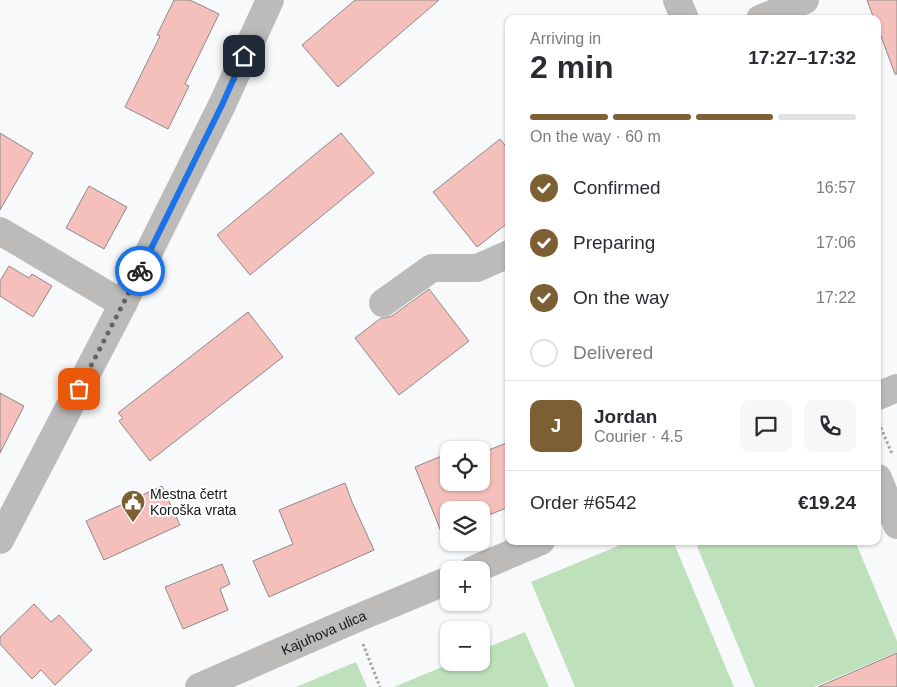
<!DOCTYPE html>
<meta charset="utf-8">
<style>
:root{--surface:#fff;--page:#f7f7f7;--text:#2b2b33;--muted:#7c7c81;--line:#e1e1e2;--accent:#7c5f32}
body{margin:0;font-family:Arial,sans-serif;background:var(--page);color:var(--text);height:100vh;display:flex;flex-direction:column;font-size:19px;white-space:nowrap}
*{box-sizing:border-box;margin:0}
p{font-size:16px;color:var(--muted)}
.icon{flex:none;width:28px;height:28px;fill:none;stroke:currentColor;stroke-width:2;stroke-linecap:round;stroke-linejoin:round}
.map{position:relative;flex:1;overflow:hidden}
.panel{position:absolute;left:505px;top:15px;width:376px;height:530px;display:flex;flex-direction:column;background:var(--surface);border-radius:10px;box-shadow:0 1px 4px #0004}
.panel>*{flex:none}
.controls{position:absolute;left:440px;top:441px;display:grid;gap:10px}
.controls a{display:grid;place-items:center;width:50px;height:50px;border-radius:10px;background:var(--surface);box-shadow:0 1px 4px #0004;font-size:25px}
.pin{position:absolute;display:grid;place-items:center;width:42px;height:42px;color:#fff;margin:-21px;border-radius:10px;box-shadow:0 2px 8px #0006}
.courier{position:absolute;display:grid;place-items:center;width:50px;height:50px;margin:-25px;border:4px solid #1a73e8;border-radius:50%;background:#fff;color:#222;box-shadow:0 1px 6px #0007}
.summary em{font-style:normal;font-weight:600}
.summary div{display:flex;flex-direction:column-reverse}
.summary{display:flex;align-items:center;justify-content:space-between;height:85px;padding:0 25px}
h1{font-size:32px;font-weight:600;line-height:38px}
.bar{display:grid;grid-template-columns:repeat(4,1fr);gap:8px 5px;align-content:center;height:60px;padding:0 25px}
.bar i{height:6px;border-radius:4px;background:var(--line)}
.bar .current{background:var(--accent)}
.bar p{grid-column:span 4}
.line{display:flex;align-items:center;gap:12px;padding:0 25px;border-top:1px solid var(--line)}
.line div{flex:1}
.round{display:grid;place-items:center;flex:none;width:52px;height:52px;border-radius:10px;background:var(--page)}
ol{padding:0 25px;list-style:none}
li{display:flex;align-items:center;gap:15px;height:55px}
li p{margin-inline-start:auto}
li .icon{padding:5px;border-radius:50%;background:var(--accent);color:#fff;stroke-width:4}
li:last-child{color:var(--muted)}
li i{width:28px;height:28px;border:2px solid var(--line);border-radius:50%}
.map>svg:first-child{display:block}
.park{fill:#bee0bb}
.building{fill:#f5c0bc;stroke:#8d8a8a}
.lines{fill:none;stroke-linecap:round;stroke-linejoin:round}
.path{stroke:#a3a4a6;stroke-width:3;stroke-dasharray:2.5 2.5;stroke-linecap:butt}
.minor{stroke:#bcbbba;stroke-width:28}
.done{stroke:#636466;stroke-width:5;stroke-dasharray:0 9}
.route{stroke:#1a73e8;stroke-width:6}
.labels{text-anchor:middle;dominant-baseline:central;stroke-width:4;stroke-linejoin:round;paint-order:stroke}
.poi-label{font-size:14px;fill:#141415;stroke:#fff;text-anchor:start}
.street-label{font-size:14px;fill:#141415;stroke:#fff}
</style>
<div class="map">
<svg width="897" height="687" viewBox="0 0 897 687">
<rect width="100%" height="100%" fill="#f7f9fb"/>
<!-- park -->
<g class="park">
<path d="M630,541H673L734,687H575L531,582Z"/>
<path d="M707,541H855L897,641V652L814,687H755L697,546Z"/>
<path d="M525,632L549,687H394L452,663L481,662V650Z"/>
<path d="M356,662L367,687H296Z"/>
</g>
<!-- building -->
<g class="building">
<path d="M174,0H190L219,14L185,84L189,86L168,129L125,107L160,36L157,35Z"/>
<path d="M355,0H439L338,87L302,45Z"/>
<path d="M867,0H897V74H895L878,28V19H874Z"/>
<path d="M0,133L33,153L0,210Z"/>
<path d="M341,133L374,173L250,275L217,235Z"/>
<path d="M500,139L509,150V222L477,247L433,192Z"/>
<path d="M89,186L127,207L104,249L66,228Z"/>
<path d="M9,266L29,278L32,274L52,286L33,317L0,296V281Z"/>
<path d="M429,289L469,341L399,395L355,338L381,318H385L392,316Z"/>
<path d="M248,312L283,357L150,461L119,421L123,418L118,413Z"/>
<path d="M0,393L24,406L0,453Z"/>
<path d="M509,442V507L481,518V510H449V531L442,534L415,467L449,453V482H481V453Z"/>
<path d="M345,483L352,502L374,550L269,597L253,561L293,544L279,510Z"/>
<path d="M162,486L180,525L104,560L86,521Z"/>
<path d="M222,564L230,584L220,589L228,610L183,629L165,587Z"/>
<path d="M34,604L51,622L59,615L92,650L55,685L41,670L32,679L0,644V637Z"/>
<path d="M897,653V687H818Z"/>
</g>
<g class="lines">
<!-- path -->
<g class="path">
<path d="M879,423L892,454"/>
<path d="M363,644L380,687"/>
</g>
<!-- minor -->
<g class="minor">
<path d="M677,0L685,19"/>
<path d="M760,19L805,0"/>
<path d="M0,231L123,304"/>
<path d="M383,303L432,268H477L509,254"/>
<path d="M878,396L897,388"/>
<path d="M878,478L897,525"/>
<path d="M0,540L123,304L222,105L270,0"/>
<path d="M473,570L541,541"/>
<path id="s1" d="M199,687L353,620L449,580"/>
</g>
</g>
<g class="lines">
<!-- done -->
<path class="done" d="M79,389L140,271"/>
<!-- route -->
<path class="route" d="M140,271L222,105L244,56"/>
</g>
<!-- icons -->
<defs>
<symbol id="civic-pin" viewBox="-11 -11 22 30"><path d="M0 17L-7.5 6A9.5 9.5 0 1 1 7.5 6Z" fill="#7c5f32" stroke="#fff"/><path d="M-.6-6.5H3V-4.5H.6V-3L4-1V1h2V6H-6V1h2V-1L-.6-3ZM-1.2 2.5V6h2.4V2.5Z" fill="#fff"/></symbol>
</defs>
<g fill-rule="evenodd">
<use href="#civic-pin" x="119" y="488" width="28" height="38"/>
</g>
<g class="labels">
<!-- poi labels -->
<g class="poi-label">
<text x="150" y="494">Mestna četrt<tspan x="150" dy="16">Koroška vrata</tspan></text>
</g>
<!-- street labels -->
<g class="street-label">
<text stroke="none"><textPath href="#s1" startOffset="136">Kajuhova ulica</textPath></text>
</g>
</g>
</svg>
<div class="controls">
<a><svg class="icon" aria-label="locate" viewBox="0 0 24 24"><circle cx="12" cy="12" r="6"/><path d="M12 2v4M12 18v4M2 12h4M18 12h4"/></svg></a>
<a><svg class="icon" aria-label="layers" viewBox="0 0 24 24"><path d="M12 4l9 5-9 5-9-5zM3 14l9 5 9-5"/></svg></a>
<a>+</a>
<a>−</a>
</div>
<div class="pin" style="left:79px;top:389px;background:#ea580c"><svg class="icon" aria-label="bag" viewBox="0 0 24 24"><path d="M5 8h14l-1 12H6zM9 8a3 3 0 0 1 6 0"/></svg></div>
<div class="pin" style="left:244px;top:56px;background:#1f2937"><svg class="icon" aria-label="home" viewBox="0 0 24 24"><path d="M3 11l9-7 9 7M6 9v11h12V9"/></svg></div>
<div class="courier" style="left:140px;top:271px"><svg class="icon" aria-label="bike" viewBox="0 0 24 24"><circle cx="6" cy="16" r="4"/><circle cx="18" cy="16" r="4"/><path d="M6 16l4-8h5l3 8M10 8l3 8H6M13 5h3"/></svg></div>
<section class="panel">
<div class="summary"><div><h1>2 min</h1><p>Arriving in</p></div><em>17:27–17:32</em></div>
<div class="bar"><i class="current"></i><i class="current"></i><i class="current"></i><i></i><p>On the way · 60 m</p></div>
<ol>
<li><svg class="icon" aria-label="check" viewBox="0 0 24 24"><path d="M5 12l5 5 9-10"/></svg>Confirmed<p>16:57</p></li>
<li><svg class="icon" aria-label="check" viewBox="0 0 24 24"><path d="M5 12l5 5 9-10"/></svg>Preparing<p>17:06</p></li>
<li><svg class="icon" aria-label="check" viewBox="0 0 24 24"><path d="M5 12l5 5 9-10"/></svg>On the way<p>17:22</p></li>
<li><i></i>Delivered</li>
</ol>
<div class="line" style="height:90px"><b class="round" style="background:var(--accent);color:#fff">J</b><div><b>Jordan</b><p>Courier · 4.5</p></div><a class="round"><svg class="icon" aria-label="chat" viewBox="0 0 24 24"><path d="M4 5h16v11H9l-5 4z"/></svg></a><a class="round"><svg class="icon" aria-label="phone" viewBox="0 0 24 24"><path d="M5 4h4l2 5-3 2q2 4 5 5l2-3 5 2v4C11 20 4 13 5 4z"/></svg></a></div>
<div class="line" style="height:65px"><div>Order #6542</div><b>€19.24</b></div>
</section>
</div>
